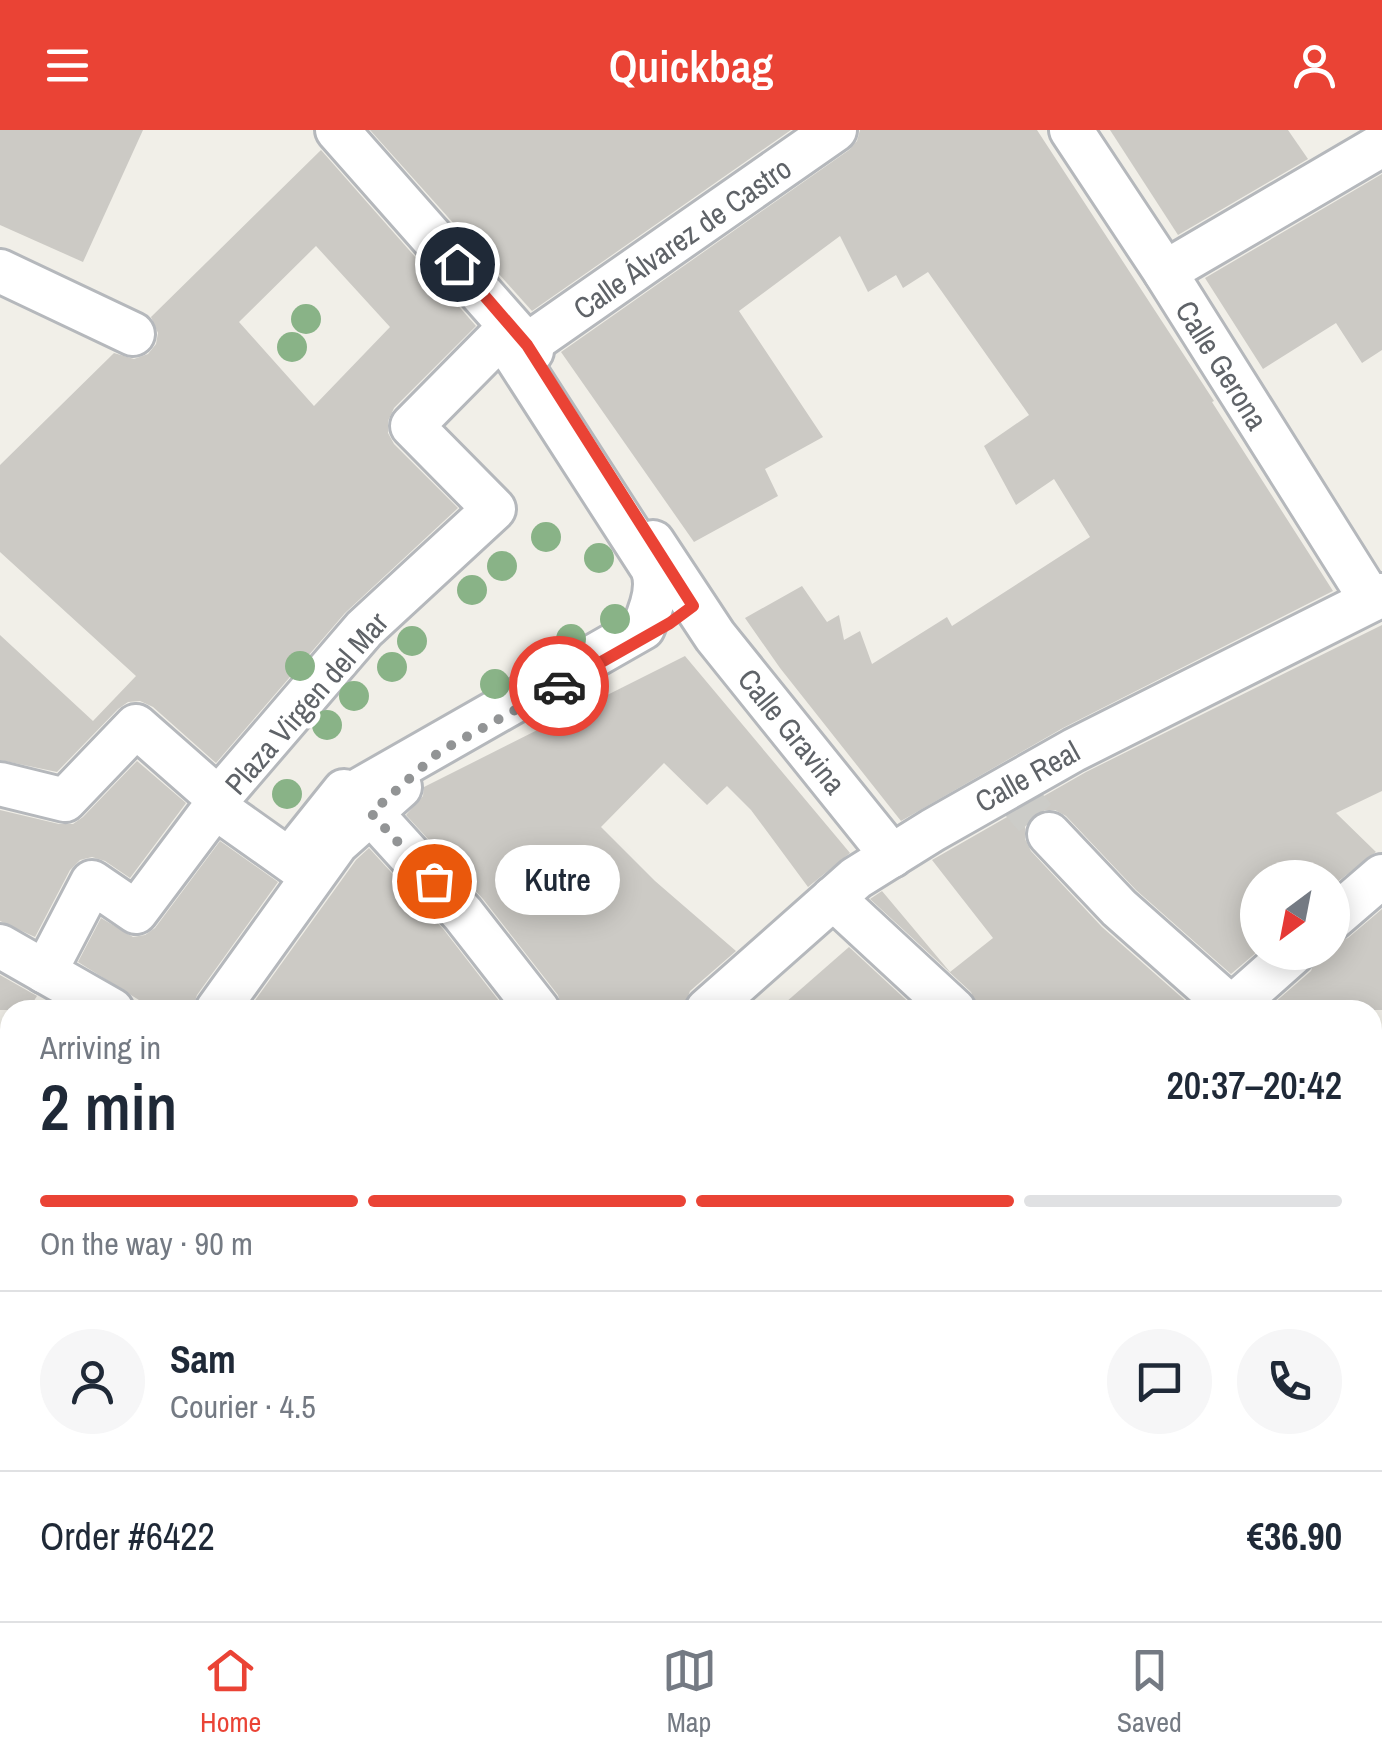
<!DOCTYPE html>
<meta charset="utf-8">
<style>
:root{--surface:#fff;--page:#f6f6f7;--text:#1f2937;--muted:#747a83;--line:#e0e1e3;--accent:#ea4335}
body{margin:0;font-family:"Archivo Narrow",sans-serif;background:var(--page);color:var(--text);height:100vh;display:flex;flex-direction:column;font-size:38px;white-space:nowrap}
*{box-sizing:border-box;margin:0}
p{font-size:32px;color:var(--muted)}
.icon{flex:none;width:55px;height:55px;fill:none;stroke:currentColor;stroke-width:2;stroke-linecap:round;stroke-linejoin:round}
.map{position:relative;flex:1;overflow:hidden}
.drawer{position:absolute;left:0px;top:870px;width:1382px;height:622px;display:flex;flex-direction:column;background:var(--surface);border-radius:30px 30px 0 0;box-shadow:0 5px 25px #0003}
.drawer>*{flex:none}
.needle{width:65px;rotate:212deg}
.controls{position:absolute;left:1240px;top:730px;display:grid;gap:20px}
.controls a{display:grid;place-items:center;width:110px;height:110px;border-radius:50%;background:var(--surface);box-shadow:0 5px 25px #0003;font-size:50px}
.pin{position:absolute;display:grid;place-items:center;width:85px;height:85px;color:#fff;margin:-42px;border:5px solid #fff;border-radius:50%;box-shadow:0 2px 10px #0007}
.courier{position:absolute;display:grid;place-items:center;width:100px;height:100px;margin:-50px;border:8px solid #ea4335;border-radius:50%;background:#fff;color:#222;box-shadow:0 2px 12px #0007}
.bubble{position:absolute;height:70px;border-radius:35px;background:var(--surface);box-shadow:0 5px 25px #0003;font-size:32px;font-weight:600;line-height:70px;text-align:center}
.headline em{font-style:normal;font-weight:600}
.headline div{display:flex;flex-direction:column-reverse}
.headline{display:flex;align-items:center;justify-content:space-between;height:170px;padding:0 40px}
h1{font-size:65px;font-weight:600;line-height:75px}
.bar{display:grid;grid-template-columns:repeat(4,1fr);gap:15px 10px;align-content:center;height:120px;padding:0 40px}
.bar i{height:12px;border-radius:8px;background:var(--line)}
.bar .on{background:var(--accent)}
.bar p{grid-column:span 4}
.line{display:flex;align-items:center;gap:25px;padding:0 40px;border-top:2px solid var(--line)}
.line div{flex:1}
.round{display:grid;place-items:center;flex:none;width:105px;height:105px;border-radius:52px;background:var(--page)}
header{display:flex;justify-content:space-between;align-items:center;height:130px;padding:0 40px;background:var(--accent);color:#fff;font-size:45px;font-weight:600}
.menu{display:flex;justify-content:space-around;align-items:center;height:140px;border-top:2px solid var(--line);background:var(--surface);font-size:28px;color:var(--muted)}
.menu a{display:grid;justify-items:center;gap:5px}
.menu .on{color:var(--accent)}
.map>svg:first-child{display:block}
.building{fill:#cccac5;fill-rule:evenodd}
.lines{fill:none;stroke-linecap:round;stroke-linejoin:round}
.minor-tunnel{stroke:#ccccc8;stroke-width:42;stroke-dasharray:42 21;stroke-linecap:butt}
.minor-casing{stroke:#b5b8bc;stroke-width:48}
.minor{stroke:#fff;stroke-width:42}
.tree{fill:#89b387}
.done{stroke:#929495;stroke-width:10;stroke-dasharray:0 18}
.route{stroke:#ea4335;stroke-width:12}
.labels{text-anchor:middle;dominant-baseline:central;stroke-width:10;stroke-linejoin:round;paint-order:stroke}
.street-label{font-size:30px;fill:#5f6368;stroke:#fff}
</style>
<header><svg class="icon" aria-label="menu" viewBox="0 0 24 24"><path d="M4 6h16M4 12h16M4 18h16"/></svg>Quickbag<svg class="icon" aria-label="person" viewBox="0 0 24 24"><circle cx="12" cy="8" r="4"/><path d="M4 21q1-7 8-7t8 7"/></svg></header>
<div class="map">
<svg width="1382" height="1491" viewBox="0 0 1382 1491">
<rect width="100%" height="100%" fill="#f1efe8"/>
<!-- building -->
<g class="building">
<path d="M0,0H143L83,132L0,95Z"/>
<path d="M370,0H791L532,181Z"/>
<path d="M860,0H1037L1214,271L1212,272L1333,461L1063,598L901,691L780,538L745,488L802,456L827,492L839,485L844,510L860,501L872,534L947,487L952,496L1090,407L1054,349L1016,375L984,316L1029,285L928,142L903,158L896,145L868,162L840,106L739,181L823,307L765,339L778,366L694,412L561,222L849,20L857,11Z"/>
<path d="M1110,0H1288L1308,29L1178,105Z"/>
<path d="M321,20L476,196L394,278L388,291V303L394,314L458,378L345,483L216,633L153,577L140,571L128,572L118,579L57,642L0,630V505L93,591L136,546L0,422V335L114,223L134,229L148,224L156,214L158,203L151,187ZM316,116L390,197L314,276L239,192Z"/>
<path d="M1382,44V220L1362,233L1336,193L1263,239L1205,148Z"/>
<path d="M1382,495V661L1336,683L1376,722L1332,756V748H1258V821L1231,844L1136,760L1066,686L1055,680H1044L1033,685L1025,696V709L1031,721L1102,797L1196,880H978L971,862L870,769L882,761L950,842L993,808L932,730L1086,642Z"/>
<path d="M685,526L850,723L808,757L751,680L727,656L707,675L664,633L601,697L655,751L736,821L690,861L683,880H562L558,865L483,769L406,685L423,666L424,657Z"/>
<path d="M137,631L186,673L130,748L105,731L92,727L80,730L70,740L35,807L0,791V680L59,694H73L83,687Z"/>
<path d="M220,711L278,752L197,865L192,880H155L78,832L101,788L133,807L145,805L155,798Z"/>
<path d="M369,718L444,800L506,880H248L356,730Z"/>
<path d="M1382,779V880H1266L1311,841L1318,822H1332V813L1348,808Z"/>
<path d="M849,817L917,880H777Z"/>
<path d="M0,845L37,866L28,880H0Z"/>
</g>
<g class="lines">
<!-- minor-tunnel -->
<path class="minor-tunnel" d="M1008,656L1049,704"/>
<defs>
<g id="minor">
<path d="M337,0L532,221"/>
<path d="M1071,0L1165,142L1371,470"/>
<path d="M0,141L133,204"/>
<path d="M1165,142L1382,15"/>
<path d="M502,205L652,438C660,457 651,480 643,498L359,660L354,666L344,661L300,716L310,726L305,741L226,685L220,670L223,663L364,499L494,379L412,296Z"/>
<path d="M527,215L835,0"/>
<path d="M653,412L715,506L892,726"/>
<path d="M0,654L65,670L136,596L220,670L136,782L92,752L45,842"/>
<path d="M371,683L463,784L538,880"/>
<path d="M1049,704L1119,778L1234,880"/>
<path d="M833,768L954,880"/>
<path d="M1332,789L1382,746"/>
<path d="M0,816L112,880"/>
<path d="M1231,878L1294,822"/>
<path d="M217,880L337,713L400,657"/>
<path d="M707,880L856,748L933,700L1074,620L1382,465"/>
<path d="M0,946L10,931"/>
<path d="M1372,995L1382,1003"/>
<path d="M1372,1119L1382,1107"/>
<path d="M1372,1165L1382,1173"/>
<path d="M0,1185L10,1171"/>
<path d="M0,1218L10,1226"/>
<path d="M306,1482L315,1491"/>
<path d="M719,1482L727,1491"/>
<path d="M231,1491L240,1482"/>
<path d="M1046,1491L1056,1482"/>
</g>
</defs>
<!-- minor casing -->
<use href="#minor" class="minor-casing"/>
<!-- minor -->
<use href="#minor" class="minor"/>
</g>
<!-- trees -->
<g class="tree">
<circle cx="306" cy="189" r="15"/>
<circle cx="292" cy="217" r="15"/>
<circle cx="546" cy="407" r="15"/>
<circle cx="599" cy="428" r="15"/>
<circle cx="502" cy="436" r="15"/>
<circle cx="472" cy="460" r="15"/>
<circle cx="615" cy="489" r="15"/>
<circle cx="571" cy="509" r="15"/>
<circle cx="412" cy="511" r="15"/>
<circle cx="300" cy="536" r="15"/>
<circle cx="392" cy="537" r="15"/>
<circle cx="495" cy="554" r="15"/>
<circle cx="354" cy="566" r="15"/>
<circle cx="327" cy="595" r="15"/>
<circle cx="287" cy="664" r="15"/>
</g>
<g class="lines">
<!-- done -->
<path class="done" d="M434,751L371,683L439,622L559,556"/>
<!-- route -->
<path class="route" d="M457,134L527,215L693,476L670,493L559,556"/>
</g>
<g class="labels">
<!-- street labels -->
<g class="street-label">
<text transform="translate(682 108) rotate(-35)">Calle Álvarez de Castro</text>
<text transform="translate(1222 235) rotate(58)">Calle Gerona</text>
<text transform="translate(306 573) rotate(-49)">Plaza Virgen del Mar</text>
<text transform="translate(792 601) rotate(51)">Calle Gravina</text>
<text transform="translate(1027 646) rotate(-29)">Calle Real</text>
</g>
</g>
</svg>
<div class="controls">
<a><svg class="needle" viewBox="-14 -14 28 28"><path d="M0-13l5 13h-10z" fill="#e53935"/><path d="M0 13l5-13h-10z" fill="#747a83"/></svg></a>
</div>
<div class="pin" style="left:434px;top:751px;background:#ea580c"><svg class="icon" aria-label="bag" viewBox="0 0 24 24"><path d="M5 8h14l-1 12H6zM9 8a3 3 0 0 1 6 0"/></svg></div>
<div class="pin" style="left:457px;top:134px;background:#1f2937"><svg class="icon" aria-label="home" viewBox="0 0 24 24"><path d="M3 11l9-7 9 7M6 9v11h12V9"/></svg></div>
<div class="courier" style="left:559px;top:556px"><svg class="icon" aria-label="car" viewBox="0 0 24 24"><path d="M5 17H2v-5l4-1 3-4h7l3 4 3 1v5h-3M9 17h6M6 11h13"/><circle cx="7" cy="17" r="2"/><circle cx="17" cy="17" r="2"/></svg></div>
<div class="bubble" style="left:495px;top:715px;width:125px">Kutre</div>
<section class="drawer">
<div class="headline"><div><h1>2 min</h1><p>Arriving in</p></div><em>20:37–20:42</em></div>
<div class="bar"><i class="on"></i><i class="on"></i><i class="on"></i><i></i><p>On the way · 90 m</p></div>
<div class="line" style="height:180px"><a class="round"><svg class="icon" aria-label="person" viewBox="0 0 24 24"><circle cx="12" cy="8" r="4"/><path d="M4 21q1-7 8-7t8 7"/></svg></a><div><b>Sam</b><p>Courier · 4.5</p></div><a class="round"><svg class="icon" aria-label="chat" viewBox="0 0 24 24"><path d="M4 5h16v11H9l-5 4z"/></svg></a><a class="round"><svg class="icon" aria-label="phone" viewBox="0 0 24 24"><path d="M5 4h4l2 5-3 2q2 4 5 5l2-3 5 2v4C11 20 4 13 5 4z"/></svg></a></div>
<div class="line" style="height:130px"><div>Order #6422</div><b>€36.90</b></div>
</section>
</div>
<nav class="menu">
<a class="on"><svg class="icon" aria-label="home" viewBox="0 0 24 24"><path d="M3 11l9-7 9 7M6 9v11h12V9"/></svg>Home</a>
<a><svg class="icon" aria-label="map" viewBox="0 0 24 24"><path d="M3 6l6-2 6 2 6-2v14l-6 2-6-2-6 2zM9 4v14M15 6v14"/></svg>Map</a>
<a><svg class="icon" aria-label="saved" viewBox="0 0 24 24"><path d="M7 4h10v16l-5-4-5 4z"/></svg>Saved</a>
</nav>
